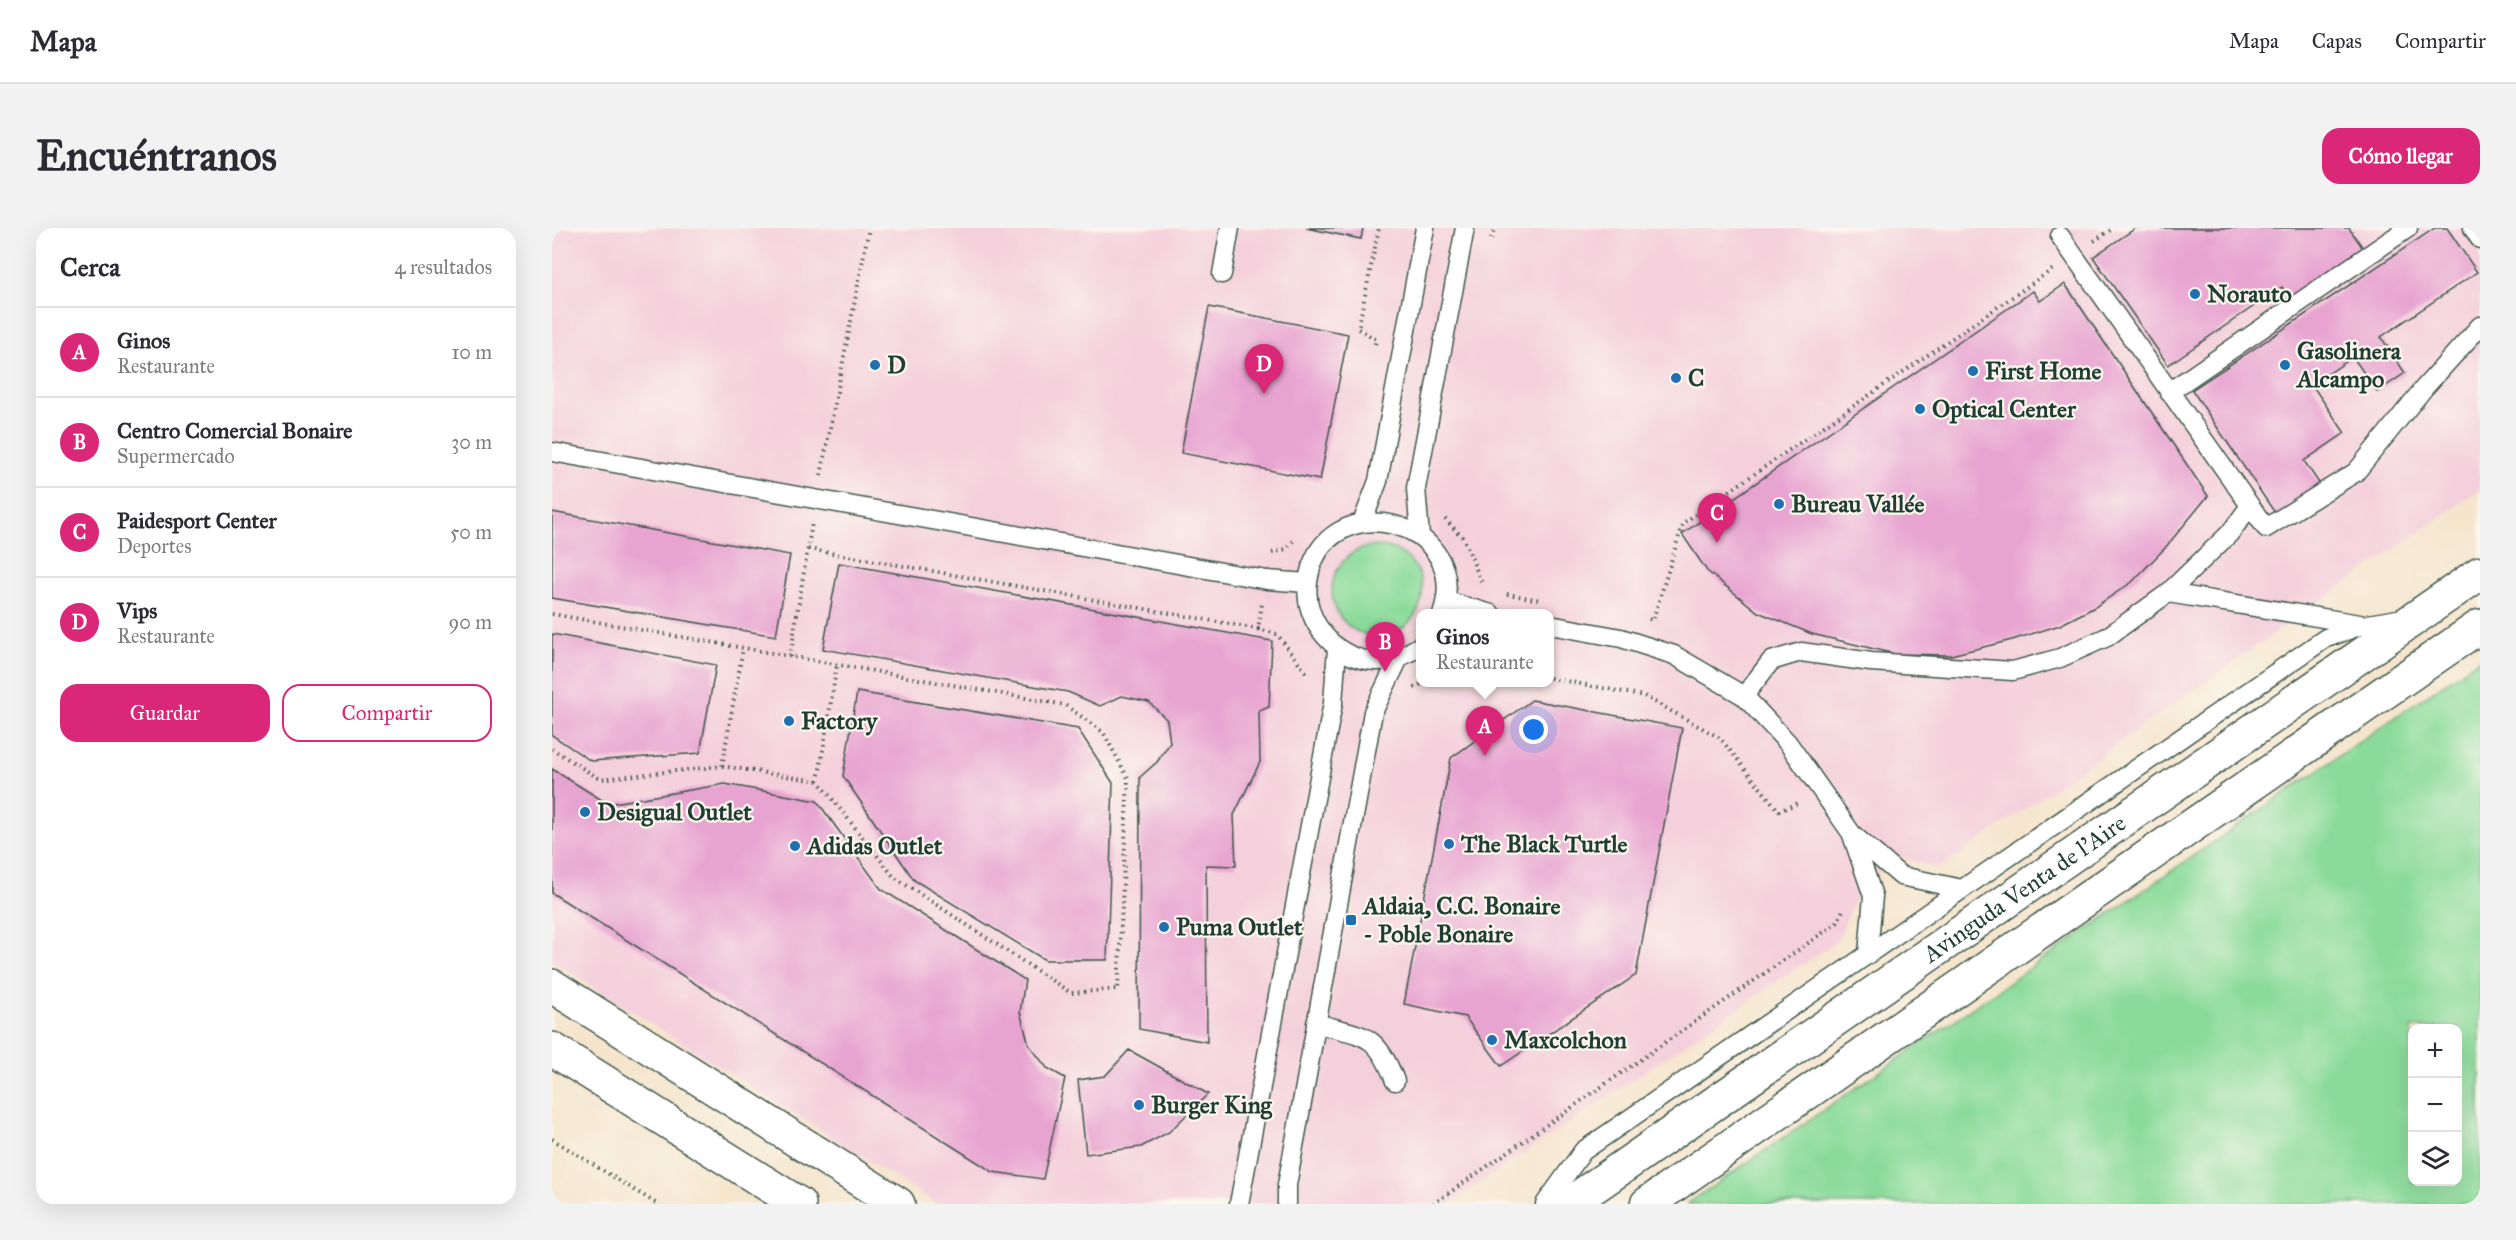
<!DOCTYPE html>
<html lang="es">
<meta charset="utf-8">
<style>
:root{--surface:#fff;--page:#f2f2f3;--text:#2b2b33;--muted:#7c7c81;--line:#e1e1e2;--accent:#db2777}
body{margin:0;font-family:"IM FELL Great Primer",serif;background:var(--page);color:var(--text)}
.controls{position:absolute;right:18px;bottom:18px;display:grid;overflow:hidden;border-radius:12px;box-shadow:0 6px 24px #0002}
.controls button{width:54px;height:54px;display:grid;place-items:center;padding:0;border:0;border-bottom:2px solid var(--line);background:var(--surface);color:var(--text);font:30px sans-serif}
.you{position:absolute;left:982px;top:502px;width:21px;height:21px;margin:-15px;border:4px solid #fff;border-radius:50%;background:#1a73e8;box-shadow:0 0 0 9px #1a73e833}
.badge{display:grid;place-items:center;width:39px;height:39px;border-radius:50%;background:var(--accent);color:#fff;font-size:20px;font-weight:700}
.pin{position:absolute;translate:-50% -50px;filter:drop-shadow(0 2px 3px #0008)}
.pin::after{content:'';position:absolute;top:32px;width:21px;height:18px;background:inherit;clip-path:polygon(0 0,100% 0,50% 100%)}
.popup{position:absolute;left:864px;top:381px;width:138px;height:78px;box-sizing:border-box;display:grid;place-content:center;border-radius:12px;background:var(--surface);filter:drop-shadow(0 2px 4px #0005);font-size:20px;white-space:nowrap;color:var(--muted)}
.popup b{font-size:22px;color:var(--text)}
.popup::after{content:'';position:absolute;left:50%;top:100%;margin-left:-12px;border:12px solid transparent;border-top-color:var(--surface)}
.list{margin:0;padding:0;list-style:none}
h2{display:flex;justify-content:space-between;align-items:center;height:78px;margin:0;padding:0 24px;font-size:26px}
h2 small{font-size:20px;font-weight:400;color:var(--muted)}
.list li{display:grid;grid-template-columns:39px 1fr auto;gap:18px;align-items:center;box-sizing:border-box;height:90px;padding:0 24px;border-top:2px solid var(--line)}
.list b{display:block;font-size:22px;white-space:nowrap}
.list p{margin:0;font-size:20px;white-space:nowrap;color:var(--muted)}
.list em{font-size:20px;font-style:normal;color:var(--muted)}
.actions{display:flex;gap:12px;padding:18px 24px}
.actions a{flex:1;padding:14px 0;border:2px solid var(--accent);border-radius:18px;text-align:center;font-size:21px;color:var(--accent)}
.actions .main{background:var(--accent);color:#fff}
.icon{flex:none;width:33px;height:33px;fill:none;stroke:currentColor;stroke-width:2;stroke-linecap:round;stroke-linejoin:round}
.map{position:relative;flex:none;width:1928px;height:976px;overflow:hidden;border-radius:18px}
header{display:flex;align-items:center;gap:36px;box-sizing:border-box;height:84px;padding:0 30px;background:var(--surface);border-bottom:2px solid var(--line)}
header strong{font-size:28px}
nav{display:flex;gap:33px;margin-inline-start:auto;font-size:21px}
.intro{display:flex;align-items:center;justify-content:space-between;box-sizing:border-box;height:144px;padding:0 36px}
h1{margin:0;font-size:42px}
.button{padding:15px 27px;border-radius:18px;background:var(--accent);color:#fff;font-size:21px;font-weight:700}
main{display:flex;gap:36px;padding:0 36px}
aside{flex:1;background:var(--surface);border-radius:18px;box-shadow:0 6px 24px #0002}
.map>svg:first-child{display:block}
</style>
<header>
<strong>Mapa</strong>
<nav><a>Mapa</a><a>Capas</a><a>Compartir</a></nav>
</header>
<div class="intro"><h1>Encuéntranos</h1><a class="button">Cómo llegar</a></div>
<main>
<aside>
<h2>Cerca<small>4 resultados</small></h2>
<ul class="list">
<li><span class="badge">A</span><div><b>Ginos</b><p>Restaurante</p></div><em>10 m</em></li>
<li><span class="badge">B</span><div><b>Centro Comercial Bonaire</b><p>Supermercado</p></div><em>30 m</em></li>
<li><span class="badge">C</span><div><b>Paidesport Center</b><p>Deportes</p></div><em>50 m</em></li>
<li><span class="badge">D</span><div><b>Vips</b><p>Restaurante</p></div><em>90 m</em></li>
</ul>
<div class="actions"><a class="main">Guardar</a><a>Compartir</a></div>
</aside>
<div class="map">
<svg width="1928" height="976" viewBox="0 0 1928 976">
<rect width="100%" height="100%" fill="#fbf7ec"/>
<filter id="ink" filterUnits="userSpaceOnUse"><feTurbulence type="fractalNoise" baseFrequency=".0167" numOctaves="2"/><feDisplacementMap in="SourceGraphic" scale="12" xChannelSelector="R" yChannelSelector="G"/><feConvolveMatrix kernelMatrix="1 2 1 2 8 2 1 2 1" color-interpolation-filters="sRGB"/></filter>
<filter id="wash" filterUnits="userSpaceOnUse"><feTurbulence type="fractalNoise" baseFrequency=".008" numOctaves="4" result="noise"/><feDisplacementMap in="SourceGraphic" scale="24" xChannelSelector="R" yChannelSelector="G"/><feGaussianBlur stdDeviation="1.35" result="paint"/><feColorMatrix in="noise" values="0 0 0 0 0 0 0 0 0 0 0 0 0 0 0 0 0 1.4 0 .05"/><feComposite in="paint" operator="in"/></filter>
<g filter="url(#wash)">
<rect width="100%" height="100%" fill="#f5e5cd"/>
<path fill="#f4cfdc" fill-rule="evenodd" d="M0 0H1928V261L1387 641 1348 628 1307 661 1285 713 897 976H385L0 733ZM868 386H998V454H868Z"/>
<path fill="#8adb9a" stroke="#548c67" stroke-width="1.5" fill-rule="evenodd" d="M780 363a45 45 0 1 1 90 0a45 45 0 1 1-90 0Z
M1928 431V976H1135ZM1860 800H1906V954H1860Z"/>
<g id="blocks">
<path fill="#e8a4d1" d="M754 0H811L809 11Z
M1584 0H1797L1813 23 1740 73 1730 59 1616 137 1541 29Z
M1883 0H1895L1925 44 1829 109 1853 145 1825 164 1801 129 1760 157 1793 205 1752 233 1769 258 1725 288 1640 162Z
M1513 56 1656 268 1613 320 1580 354 1543 379 1508 397 1460 412 1399 427 1343 426 1260 406 1206 384 1155 343 1130 306 1481 63 1488 73Z
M657 79 796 106 768 252 629 225Z
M0 284 238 327 224 408 0 370Z
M287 335 720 413 717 479 707 483 708 534 682 587 684 638 654 637 655 814 587 801 588 549 605 534 618 515 615 492 597 474 570 468 548 478 516 464 271 421Z
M0 406 164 437 148 525 39 533 0 507Z
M305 464 526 501 561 555 555 732H493L362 652 291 548Z
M980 472 1130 500 1084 747 949 838 913 789 852 776 899 530Z
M0 541 56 576 173 556 265 573 329 661 473 752 468 784 477 817 495 840 513 850 491 951 441 944 0 665Z
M577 822 656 866 617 904 589 919 534 926 526 852 553 848Z"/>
</g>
</g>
<g filter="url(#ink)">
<use href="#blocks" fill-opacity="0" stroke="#3f564b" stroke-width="1.5"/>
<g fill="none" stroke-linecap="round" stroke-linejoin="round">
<g stroke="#3f564b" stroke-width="21">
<path id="lane" d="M1921 0 1928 11
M1508 8 1704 286
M670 46 678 0
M1617 164 1856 0
M0 224 715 352 755 355
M810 295 826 253 873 0
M1714 300 1804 244 1872 160 1928 98
M868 308 864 260 913 0
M1616 365 1808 396
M895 373 939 386
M998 397 1069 410 1122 427 1192 468 1236 515 1300 606 1349 648 1410 661
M868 418C855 426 842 433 826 433 786 434 750 394 756 354 769 255 923 289 890 386
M1192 468 1219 433 1249 424 1319 434 1461 443 1508 430 1555 409 1616 365 1678 305 1698 278 1714 300
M1300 607 1321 668 1316 726
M764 795C812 809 824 803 843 853
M687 976 781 475 785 420
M735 976V957L821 484 847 430
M993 976 1031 923 1774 410 1810 397 1852 390"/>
</g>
<g stroke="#3f564b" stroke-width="36">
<g id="street">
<path d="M0 758 346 976"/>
<path d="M0 821 247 976"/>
<path id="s1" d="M1017 976 1928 345"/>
<path d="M1095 976 1928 398"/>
</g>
</g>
<path stroke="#3f564b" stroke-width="4" stroke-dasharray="1.5 4.5" stroke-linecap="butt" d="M939 11 944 0
M1542 13 1562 0
M823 116 824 111 806 101 827 0
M269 247 317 0
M893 291 912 311 930 356
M256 321 706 401 710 376
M720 325 734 321 741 313
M955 366 989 372
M0 386 513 477 551 504 576 550 566 761 519 765 342 649 266 553 170 538 48 551 0 521
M1097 391 1101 392 1131 295 1501 41
M706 401 725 406 756 447
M238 429 260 295
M998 450 1092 468 1168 510 1227 583 1248 574
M862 460 873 454
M170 538 191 420
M266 553 285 437
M0 911 105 976
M881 976 1285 695 1292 680"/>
<use href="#lane" stroke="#fff" stroke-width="18"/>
<use href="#street" stroke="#fff" stroke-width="33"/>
</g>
</g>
<g fill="#1f6fb2" stroke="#fbf7ec" stroke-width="2">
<circle cx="1643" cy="66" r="6"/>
<circle cx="323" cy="137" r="6"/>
<circle cx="1733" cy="137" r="6"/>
<circle cx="1421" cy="143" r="6"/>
<circle cx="1124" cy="150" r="6"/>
<circle cx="1368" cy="181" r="6"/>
<circle cx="1227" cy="276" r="6"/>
<circle cx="237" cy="493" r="6"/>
<circle cx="33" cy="584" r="6"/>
<circle cx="897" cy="616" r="6"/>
<circle cx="243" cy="618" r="6"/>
<rect x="793" y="686" width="12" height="12" rx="3"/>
<circle cx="612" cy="699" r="6"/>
<circle cx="940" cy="812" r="6"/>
<circle cx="587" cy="877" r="6"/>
</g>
<g text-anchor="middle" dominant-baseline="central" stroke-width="4.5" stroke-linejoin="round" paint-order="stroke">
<g font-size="24" font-weight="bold" fill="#1f3d34" stroke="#fbf7ec" text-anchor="start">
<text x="1655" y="66">Norauto</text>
<text x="1745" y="123">Gasolinera<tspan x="1745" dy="28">Alcampo</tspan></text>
<text x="335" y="137">D</text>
<text x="1433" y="143">First Home</text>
<text x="1136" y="150">C</text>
<text x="1380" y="181">Optical Center</text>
<text x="1239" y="276">Bureau Vallée</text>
<text x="249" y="493">Factory</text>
<text x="45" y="584">Desigual Outlet</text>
<text x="909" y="616">The Black Turtle</text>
<text x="255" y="618">Adidas Outlet</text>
<text x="811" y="678">Aldaia, C.C. Bonaire<tspan x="811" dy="28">- Poble Bonaire</tspan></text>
<text x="624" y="699">Puma Outlet</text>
<text x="952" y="812">Maxcolchon</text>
<text x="599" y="877">Burger King</text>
</g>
<g font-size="24" fill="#1f3d34" stroke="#fbf7ec">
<text stroke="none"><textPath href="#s1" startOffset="554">Avinguda Venta de l'Aire</textPath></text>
</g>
</g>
</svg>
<div class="controls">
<button>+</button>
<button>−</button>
<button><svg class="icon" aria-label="layers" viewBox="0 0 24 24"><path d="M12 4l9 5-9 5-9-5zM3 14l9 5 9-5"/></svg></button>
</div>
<div class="you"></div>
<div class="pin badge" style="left:933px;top:528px">A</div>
<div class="popup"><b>Ginos</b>Restaurante</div>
<div class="pin badge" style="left:833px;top:444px">B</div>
<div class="pin badge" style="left:1165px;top:315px">C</div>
<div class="pin badge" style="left:712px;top:166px">D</div>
</div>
</main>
